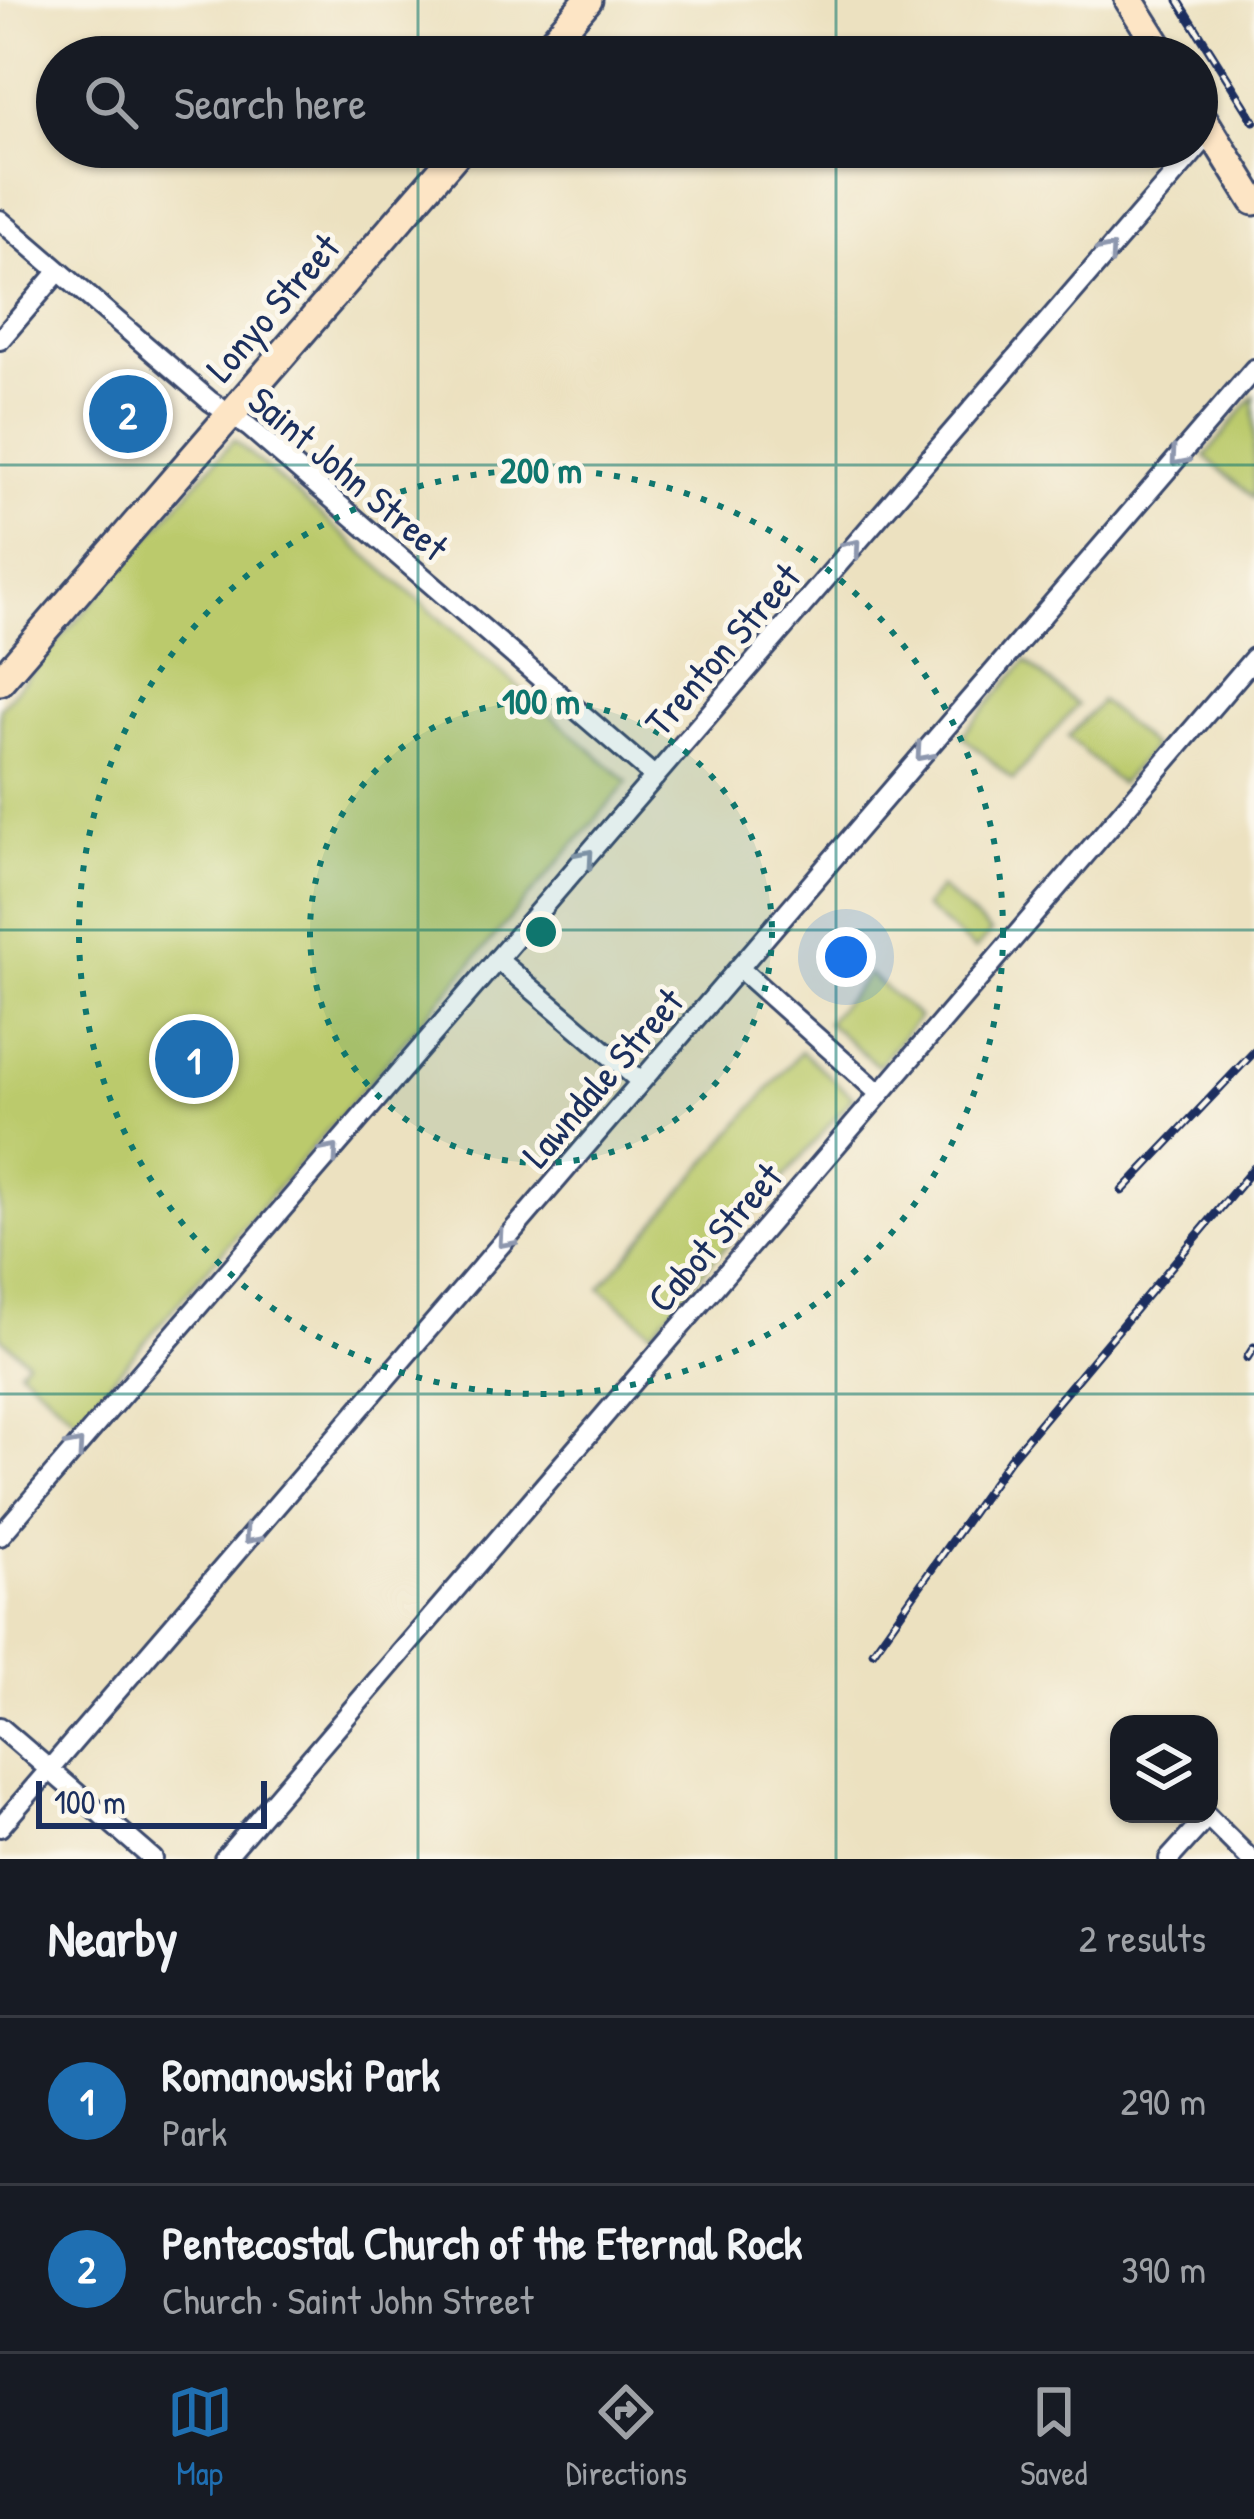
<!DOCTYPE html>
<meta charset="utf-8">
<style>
:root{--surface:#171b24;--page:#20242c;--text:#f1f3f6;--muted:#9ea1a6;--line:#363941;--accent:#1f6fb2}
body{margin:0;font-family:"Patrick Hand",sans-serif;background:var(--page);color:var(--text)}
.controls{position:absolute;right:36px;bottom:36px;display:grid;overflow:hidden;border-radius:24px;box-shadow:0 3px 9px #0004}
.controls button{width:108px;height:108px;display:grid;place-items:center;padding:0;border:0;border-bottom:3px solid var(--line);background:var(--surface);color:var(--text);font:60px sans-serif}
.scale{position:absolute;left:36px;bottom:30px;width:231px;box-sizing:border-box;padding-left:12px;border:6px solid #1b2f5e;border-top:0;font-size:33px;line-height:42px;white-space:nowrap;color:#1b2f5e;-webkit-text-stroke:9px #fbf7ec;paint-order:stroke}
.you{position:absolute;left:846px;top:957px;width:42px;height:42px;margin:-30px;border:9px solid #fff;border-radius:50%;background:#1a73e8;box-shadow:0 0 0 18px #1a73e833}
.badge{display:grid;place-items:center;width:78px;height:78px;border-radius:50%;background:var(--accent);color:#fff;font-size:39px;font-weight:700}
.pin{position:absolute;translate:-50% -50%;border:6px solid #fff;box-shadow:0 3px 12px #0006}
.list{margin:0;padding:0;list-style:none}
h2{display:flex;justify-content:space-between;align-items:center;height:156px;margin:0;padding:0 48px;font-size:51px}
h2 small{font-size:39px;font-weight:400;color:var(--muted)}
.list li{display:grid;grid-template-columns:78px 1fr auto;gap:36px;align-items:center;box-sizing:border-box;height:168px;padding:0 48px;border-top:3px solid var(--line)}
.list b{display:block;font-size:45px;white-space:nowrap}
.list p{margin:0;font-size:39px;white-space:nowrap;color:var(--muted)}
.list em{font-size:39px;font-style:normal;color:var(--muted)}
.icon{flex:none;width:66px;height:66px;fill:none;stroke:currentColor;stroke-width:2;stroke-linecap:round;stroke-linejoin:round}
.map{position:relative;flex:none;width:1254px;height:1859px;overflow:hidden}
.search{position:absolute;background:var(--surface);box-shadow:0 3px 9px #0004;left:36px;right:36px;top:36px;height:132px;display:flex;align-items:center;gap:30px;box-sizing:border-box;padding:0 42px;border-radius:66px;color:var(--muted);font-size:45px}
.sheet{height:492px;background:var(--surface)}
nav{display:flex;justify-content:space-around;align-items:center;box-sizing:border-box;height:168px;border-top:3px solid var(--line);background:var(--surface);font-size:33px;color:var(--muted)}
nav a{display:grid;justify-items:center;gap:6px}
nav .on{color:var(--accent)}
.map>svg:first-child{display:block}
</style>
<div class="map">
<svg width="1254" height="1859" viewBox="0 0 1254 1859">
<rect width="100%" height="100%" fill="#fbf7ec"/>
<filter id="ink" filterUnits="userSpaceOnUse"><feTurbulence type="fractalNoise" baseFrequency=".00833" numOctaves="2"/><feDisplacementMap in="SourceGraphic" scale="24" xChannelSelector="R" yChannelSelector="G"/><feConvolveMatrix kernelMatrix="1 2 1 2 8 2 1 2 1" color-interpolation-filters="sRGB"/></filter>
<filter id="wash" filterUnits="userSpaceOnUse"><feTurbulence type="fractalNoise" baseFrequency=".004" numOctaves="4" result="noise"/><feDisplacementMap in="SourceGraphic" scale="48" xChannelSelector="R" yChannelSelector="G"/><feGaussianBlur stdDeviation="2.7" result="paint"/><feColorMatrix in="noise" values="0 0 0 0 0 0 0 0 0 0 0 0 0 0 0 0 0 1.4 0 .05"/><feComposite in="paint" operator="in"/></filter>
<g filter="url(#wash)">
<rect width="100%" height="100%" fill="#ece1c0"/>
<path fill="#bbca6c" stroke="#6b7c65" stroke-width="3" d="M1254 396V498L1205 457Z
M234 440 628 782 77 1420 19 1369 27 1360 0 1337V708Z
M1026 661 1077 705 1013 780 962 735Z
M1101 701 1153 747 1120 784 1068 737Z
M940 888 991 932 975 950 924 907Z
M869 974 919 1017 878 1066 827 1022Z
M801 1051 853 1097 652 1332 600 1288Z"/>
</g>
<g filter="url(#ink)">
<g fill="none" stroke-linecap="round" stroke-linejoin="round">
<g stroke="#3a4a6d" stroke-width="24">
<path id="street" d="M0 220 210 401 249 427 655 777
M0 340 59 271
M497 959 641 1082
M739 968 880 1094
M0 1536 1211 132
M0 1727 153 1859
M1205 1814 1250 1859
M0 1827 1254 369
M224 1859 1254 658
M1169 1859 1207 1817"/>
</g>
<g stroke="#3a4a6d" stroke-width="33">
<path id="secondary" d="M1129 0 1165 57
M539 57 588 0
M1197 109 1254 201
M0 681 462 147"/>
</g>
<use href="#street" stroke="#fff" stroke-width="18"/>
<use href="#secondary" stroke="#fde5c5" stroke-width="27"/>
<g stroke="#1b2f5e" stroke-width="9">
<path id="rail" d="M1178 0 1254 121
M1122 1191 1254 1052
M1247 1358 1254 1347
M873 1652 1009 1460 1254 1168"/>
</g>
<use href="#rail" stroke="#fbf7ec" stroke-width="4.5" stroke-dasharray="14" stroke-linecap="butt"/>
</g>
<defs><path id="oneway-chevron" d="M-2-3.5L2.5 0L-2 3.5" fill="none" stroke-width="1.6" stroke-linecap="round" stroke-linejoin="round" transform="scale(3)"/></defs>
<g stroke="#8d97ae">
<use href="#oneway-chevron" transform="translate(1108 252) rotate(-49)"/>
<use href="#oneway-chevron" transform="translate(1178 458) rotate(131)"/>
<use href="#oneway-chevron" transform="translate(853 547) rotate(-49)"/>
<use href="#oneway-chevron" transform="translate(923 753) rotate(131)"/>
<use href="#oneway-chevron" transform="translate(586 857) rotate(-49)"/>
<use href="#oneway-chevron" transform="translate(331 1152) rotate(-49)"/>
<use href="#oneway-chevron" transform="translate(505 1240) rotate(131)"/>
<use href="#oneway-chevron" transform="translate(76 1447) rotate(-49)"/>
<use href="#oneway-chevron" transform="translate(251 1536) rotate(131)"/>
</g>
</g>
<path fill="none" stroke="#0f766e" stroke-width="3" stroke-opacity="0.55" d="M418 0V57M836 0V57M418 147V1859M836 147V1859M0 465H1254M0 930H1254M0 1394H1254"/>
<circle cx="541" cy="932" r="231" fill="#0f766e" fill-opacity=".12"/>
<g fill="none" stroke="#0f766e" stroke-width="6" stroke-dasharray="6 12">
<circle cx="541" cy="932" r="231"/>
<circle cx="541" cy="932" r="462"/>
</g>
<g text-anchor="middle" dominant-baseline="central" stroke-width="10" stroke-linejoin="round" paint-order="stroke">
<g font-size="39" fill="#1b2f5e" stroke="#fbf7ec">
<text transform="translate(272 307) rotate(-49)">Lonyo Street</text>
<text transform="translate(349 473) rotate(40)">Saint John Street</text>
<text transform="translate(722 649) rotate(-49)">Trenton Street</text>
<text transform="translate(602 1077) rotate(-49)">Lawndale Street</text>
<text transform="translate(714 1237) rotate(-49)">Cabot Street</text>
</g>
</g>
<circle cx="541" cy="932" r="18" fill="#0f766e" stroke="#fbf7ec" stroke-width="6"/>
<g font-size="36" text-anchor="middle" font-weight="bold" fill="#0f766e" stroke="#fbf7ec" stroke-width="10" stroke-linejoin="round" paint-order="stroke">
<text x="541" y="483">200 m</text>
<text x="541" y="714">100 m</text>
</g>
</svg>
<div class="controls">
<button><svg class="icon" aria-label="layers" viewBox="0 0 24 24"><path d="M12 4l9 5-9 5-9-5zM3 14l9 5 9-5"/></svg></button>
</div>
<div class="scale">100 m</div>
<div class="you"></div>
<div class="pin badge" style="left:194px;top:1059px">1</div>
<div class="pin badge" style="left:128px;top:414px">2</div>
<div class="search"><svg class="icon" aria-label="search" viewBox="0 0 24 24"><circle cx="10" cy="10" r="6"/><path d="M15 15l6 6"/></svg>Search here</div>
</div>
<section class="sheet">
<h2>Nearby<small>2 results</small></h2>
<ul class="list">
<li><span class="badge">1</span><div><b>Romanowski Park</b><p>Park</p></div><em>290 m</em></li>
<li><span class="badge">2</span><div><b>Pentecostal Church of the Eternal Rock</b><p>Church · Saint John Street</p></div><em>390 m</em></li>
</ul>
</section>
<nav>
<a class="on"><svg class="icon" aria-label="map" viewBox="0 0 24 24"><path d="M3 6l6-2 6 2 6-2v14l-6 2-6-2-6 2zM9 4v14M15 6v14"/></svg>Map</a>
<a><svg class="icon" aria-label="directions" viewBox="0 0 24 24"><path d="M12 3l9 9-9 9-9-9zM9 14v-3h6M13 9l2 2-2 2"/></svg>Directions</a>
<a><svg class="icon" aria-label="saved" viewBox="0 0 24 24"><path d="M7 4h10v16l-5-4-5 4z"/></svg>Saved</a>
</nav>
